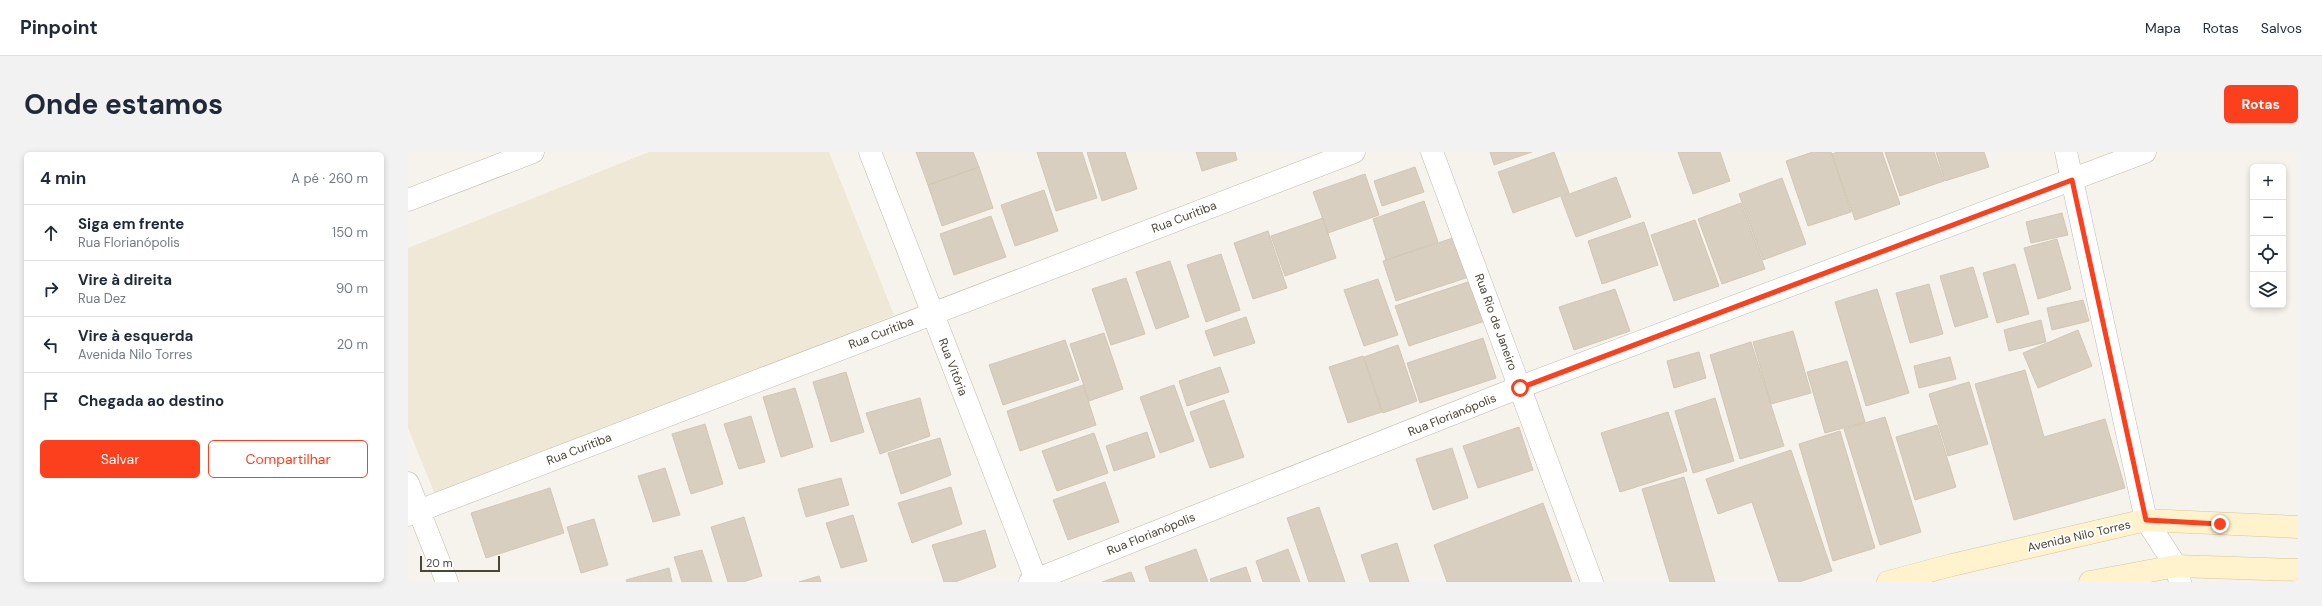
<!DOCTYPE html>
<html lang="pt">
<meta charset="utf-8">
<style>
:root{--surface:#fff;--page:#f2f2f3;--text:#1f2937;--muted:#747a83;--line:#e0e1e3;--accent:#fc3f1d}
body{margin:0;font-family:"DM Sans",sans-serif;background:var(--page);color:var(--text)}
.controls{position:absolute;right:12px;top:12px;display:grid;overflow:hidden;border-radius:6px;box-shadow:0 2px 6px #0003}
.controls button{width:36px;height:36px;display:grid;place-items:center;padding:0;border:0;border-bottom:1px solid var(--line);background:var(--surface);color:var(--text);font:20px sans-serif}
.scale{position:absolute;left:12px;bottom:10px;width:80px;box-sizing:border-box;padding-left:4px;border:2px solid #4b4439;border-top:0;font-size:11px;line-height:14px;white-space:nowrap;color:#4b4439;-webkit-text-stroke:3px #fff;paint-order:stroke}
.stop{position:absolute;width:12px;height:12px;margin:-9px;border:3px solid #fc3f1d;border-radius:50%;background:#fff}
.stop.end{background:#fc3f1d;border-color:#fff;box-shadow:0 1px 4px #0008}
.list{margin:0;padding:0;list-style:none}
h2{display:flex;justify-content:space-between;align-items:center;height:52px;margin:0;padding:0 16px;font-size:17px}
h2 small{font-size:13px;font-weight:400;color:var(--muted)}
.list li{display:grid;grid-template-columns:26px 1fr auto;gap:12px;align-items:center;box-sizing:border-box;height:56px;padding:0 16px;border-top:1px solid var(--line)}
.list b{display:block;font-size:15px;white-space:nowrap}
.list p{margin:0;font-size:13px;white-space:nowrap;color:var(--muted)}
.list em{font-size:13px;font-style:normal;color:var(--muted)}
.actions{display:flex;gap:8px;padding:12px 16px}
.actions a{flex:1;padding:9px 0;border:1px solid var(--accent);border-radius:6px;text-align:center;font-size:14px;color:var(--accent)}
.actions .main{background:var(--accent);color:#fff}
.icon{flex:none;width:22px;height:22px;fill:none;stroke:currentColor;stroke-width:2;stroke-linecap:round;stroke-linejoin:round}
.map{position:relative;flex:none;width:1890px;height:430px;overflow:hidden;border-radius:6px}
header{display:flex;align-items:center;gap:24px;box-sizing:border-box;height:56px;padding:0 20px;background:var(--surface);border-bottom:1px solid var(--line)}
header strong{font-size:19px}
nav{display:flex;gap:22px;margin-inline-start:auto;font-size:14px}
.intro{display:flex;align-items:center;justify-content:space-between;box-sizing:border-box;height:96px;padding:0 24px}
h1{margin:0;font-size:28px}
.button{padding:10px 18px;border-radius:6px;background:var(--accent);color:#fff;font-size:14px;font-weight:700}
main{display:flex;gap:24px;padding:0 24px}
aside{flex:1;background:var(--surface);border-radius:6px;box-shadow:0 2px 6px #0003}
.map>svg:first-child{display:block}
</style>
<header>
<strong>Pinpoint</strong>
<nav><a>Mapa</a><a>Rotas</a><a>Salvos</a></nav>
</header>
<div class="intro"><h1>Onde estamos</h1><a class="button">Rotas</a></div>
<main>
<aside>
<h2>4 min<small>A pé · 260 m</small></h2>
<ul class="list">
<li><svg class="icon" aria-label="ahead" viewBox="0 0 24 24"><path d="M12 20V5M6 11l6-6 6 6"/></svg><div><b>Siga em frente</b><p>Rua Florianópolis</p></div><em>150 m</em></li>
<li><svg class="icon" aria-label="right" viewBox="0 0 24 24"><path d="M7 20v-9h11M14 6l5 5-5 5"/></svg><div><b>Vire à direita</b><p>Rua Dez</p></div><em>90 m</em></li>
<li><svg class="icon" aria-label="left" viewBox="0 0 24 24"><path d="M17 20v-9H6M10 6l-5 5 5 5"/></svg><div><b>Vire à esquerda</b><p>Avenida Nilo Torres</p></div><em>20 m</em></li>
<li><svg class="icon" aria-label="arrive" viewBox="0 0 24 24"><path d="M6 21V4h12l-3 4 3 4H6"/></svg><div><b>Chegada ao destino</b></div></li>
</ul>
<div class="actions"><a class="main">Salvar</a><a>Compartilhar</a></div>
</aside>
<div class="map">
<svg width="1890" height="430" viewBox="0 0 1890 430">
<rect width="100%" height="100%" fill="#f6f3ec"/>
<path fill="#efe8d6" d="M241 0H421L486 163 28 345 0 276V96Z"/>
<path fill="#d8cfc1" stroke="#d3c7b4" d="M508 0H565L571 15 520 33Z
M629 0H674L689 46 648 59Z
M679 0H717L729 37 694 49Z
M788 0H827L829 8 794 19Z
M1082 0H1124L1086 13Z
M1146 0 1161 41 1105 61 1090 20Z
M1270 0H1312L1322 29 1285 42Z
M1405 0H1423L1443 60 1400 74 1378 9Z
M1430 0H1474L1492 52 1447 68 1424 2Z
M1477 0H1526L1536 29 1492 44Z
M1528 0H1576L1581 15 1537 29Z
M571 15 585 56 534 74 520 33Z
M1007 15 1016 40 974 54 966 29Z
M957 22 971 63 920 81 905 40Z
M1208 25 1223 65 1168 85 1153 45Z
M1374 26 1398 92 1355 108 1331 42Z
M636 38 650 79 607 94 593 53Z
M1016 49 1030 90 978 108 965 67Z
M1333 51 1357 117 1314 132 1290 67Z
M1654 61 1660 83 1623 91 1618 70Z
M583 64 598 105 546 123 532 82Z
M915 66 928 106 877 124 863 84Z
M1287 68 1311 134 1266 149 1243 83Z
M1236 70 1250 113 1194 132 1180 89Z
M860 79 879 136 845 147 826 91Z
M1051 84 1064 124 988 149 975 109Z
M1649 87 1663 137 1630 147 1616 96Z
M813 102 832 158 798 170 779 113Z
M762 109 781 165 748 177 728 120Z
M1607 112 1621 162 1589 171 1575 121Z
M1565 115 1580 165 1547 175 1532 124Z
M718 126 737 182 703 193 684 137Z
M970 127 990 183 956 194 936 138Z
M1063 129 1077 169 1001 194 987 154Z
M1521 132 1535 182 1502 191 1488 141Z
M1207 137 1222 179 1166 198 1151 155Z
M1469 137 1501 241 1458 254 1427 150Z
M1675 148 1681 169 1644 178 1639 156Z
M838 165 847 191 806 204 797 179Z
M1633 168 1638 190 1601 199 1596 178Z
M1670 178 1684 214 1630 236 1615 201Z
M1385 179 1403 241 1363 252 1345 190Z
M696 181 715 237 681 249 662 192Z
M1075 186 1088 226 1012 251 999 211Z
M657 188 671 228 595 253 581 213Z
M1343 190 1376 294 1332 307 1302 203Z
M990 193 1009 249 975 261 956 205Z
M1291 200 1298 226 1266 236 1259 209Z
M955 204 974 260 940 271 921 215Z
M1542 205 1548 227 1511 236 1506 214Z
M1439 209 1457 270 1417 281 1399 220Z
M812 215 821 240 779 254 771 229Z
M1617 218 1636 285 1697 267 1717 336 1606 368 1567 232Z
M438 220 456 280 423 290 405 230Z
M1561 230 1580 292 1540 304 1521 242Z
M675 233 688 273 612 299 599 259Z
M766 233 786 289 752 301 732 245Z
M387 236 405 295 373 305 355 245Z
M512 246 522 284 472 302 458 261Z
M1307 246 1326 309 1285 321 1267 259Z
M816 248 836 305 802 316 782 260Z
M1260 260 1279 319 1212 340 1193 281Z
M343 264 357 310 331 317 316 272Z
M1477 265 1513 380 1472 393 1436 277Z
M297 272 315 332 283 342 264 282Z
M1529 273 1548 335 1507 348 1488 285Z
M1111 275 1125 318 1070 336 1055 294Z
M1432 279 1467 396 1425 409 1391 292Z
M739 280 747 305 706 319 698 294Z
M686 281 700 321 649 339 634 299Z
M532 286 543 323 493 342 480 301Z
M1044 296 1060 346 1025 358 1008 307Z
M1383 298 1424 419 1391 430H1371L1344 350 1310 362 1298 327Z
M257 316 272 363 245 370 230 324Z
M1276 325 1307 430H1262L1234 337Z
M433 326 441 353 398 365 390 337Z
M697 330 711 370 660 388 645 348Z
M543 335 554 372 504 391 490 351Z
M142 336 156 381 78 406 63 361Z
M1135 351 1164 430H1039L1026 393Z
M911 355 937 430H901L879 366Z
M445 363 459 409 433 416 418 371Z
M336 365 354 424 335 430H320L303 375Z
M186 367 200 413 173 421 159 375Z
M577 378 588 415 547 430H536L524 393Z
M989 391 1001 430H962L953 403Z
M788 397 800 430H742L737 415Z
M880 397 892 430H855L848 409Z
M294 398 304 430H274L266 405Z
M838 415 843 430H803L802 427Z
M261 416 264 430H219L218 428Z
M723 420 727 430H694Z
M411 424 413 430H391Z"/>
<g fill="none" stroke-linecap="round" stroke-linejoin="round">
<g stroke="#c2bbae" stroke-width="23">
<path id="minor" d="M462 0 629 430
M1024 0 1184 430
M1658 0 1738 368 1768 414 1772 430
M0 48 125 0
M0 331 39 430
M0 363 946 0
M622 430 1112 235 1737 0"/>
</g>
<g stroke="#d6c79b" stroke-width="23">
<path id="secondary" d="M1480 430 1544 413 1738 368 1890 375
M1682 430 1768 414 1890 418"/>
</g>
<use href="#minor" stroke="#fff" stroke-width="22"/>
<use href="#secondary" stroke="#fff3cd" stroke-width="22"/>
</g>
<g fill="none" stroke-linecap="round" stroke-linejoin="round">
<path stroke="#fc3f1d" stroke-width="5" d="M1112 236 1664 28 1738 368 1812 372"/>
</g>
<g text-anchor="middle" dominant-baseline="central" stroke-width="3.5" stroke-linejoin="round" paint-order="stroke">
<g font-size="12" fill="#4b4439" stroke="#fff">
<text transform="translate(776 65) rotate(-21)">Rua Curitiba</text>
<text transform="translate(1088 170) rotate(70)">Rua Rio de Janeiro</text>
<text transform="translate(473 181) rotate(-21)">Rua Curitiba</text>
<text transform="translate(545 215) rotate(69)">Rua Vitória</text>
<text transform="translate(1044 263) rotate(-22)">Rua Florianópolis</text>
<text transform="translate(171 297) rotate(-21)">Rua Curitiba</text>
<text transform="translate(743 382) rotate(-22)">Rua Florianópolis</text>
<text transform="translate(1671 384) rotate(-13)">Avenida Nilo Torres</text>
</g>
</g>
</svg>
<div class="controls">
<button>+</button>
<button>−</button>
<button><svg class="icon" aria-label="locate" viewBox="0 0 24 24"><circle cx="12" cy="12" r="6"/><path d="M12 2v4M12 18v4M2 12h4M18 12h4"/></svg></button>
<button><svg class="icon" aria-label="layers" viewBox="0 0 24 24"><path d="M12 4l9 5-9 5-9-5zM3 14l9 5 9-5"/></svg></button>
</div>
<div class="scale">20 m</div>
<div class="stop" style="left:1112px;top:236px"></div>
<div class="stop end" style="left:1812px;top:372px"></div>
</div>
</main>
